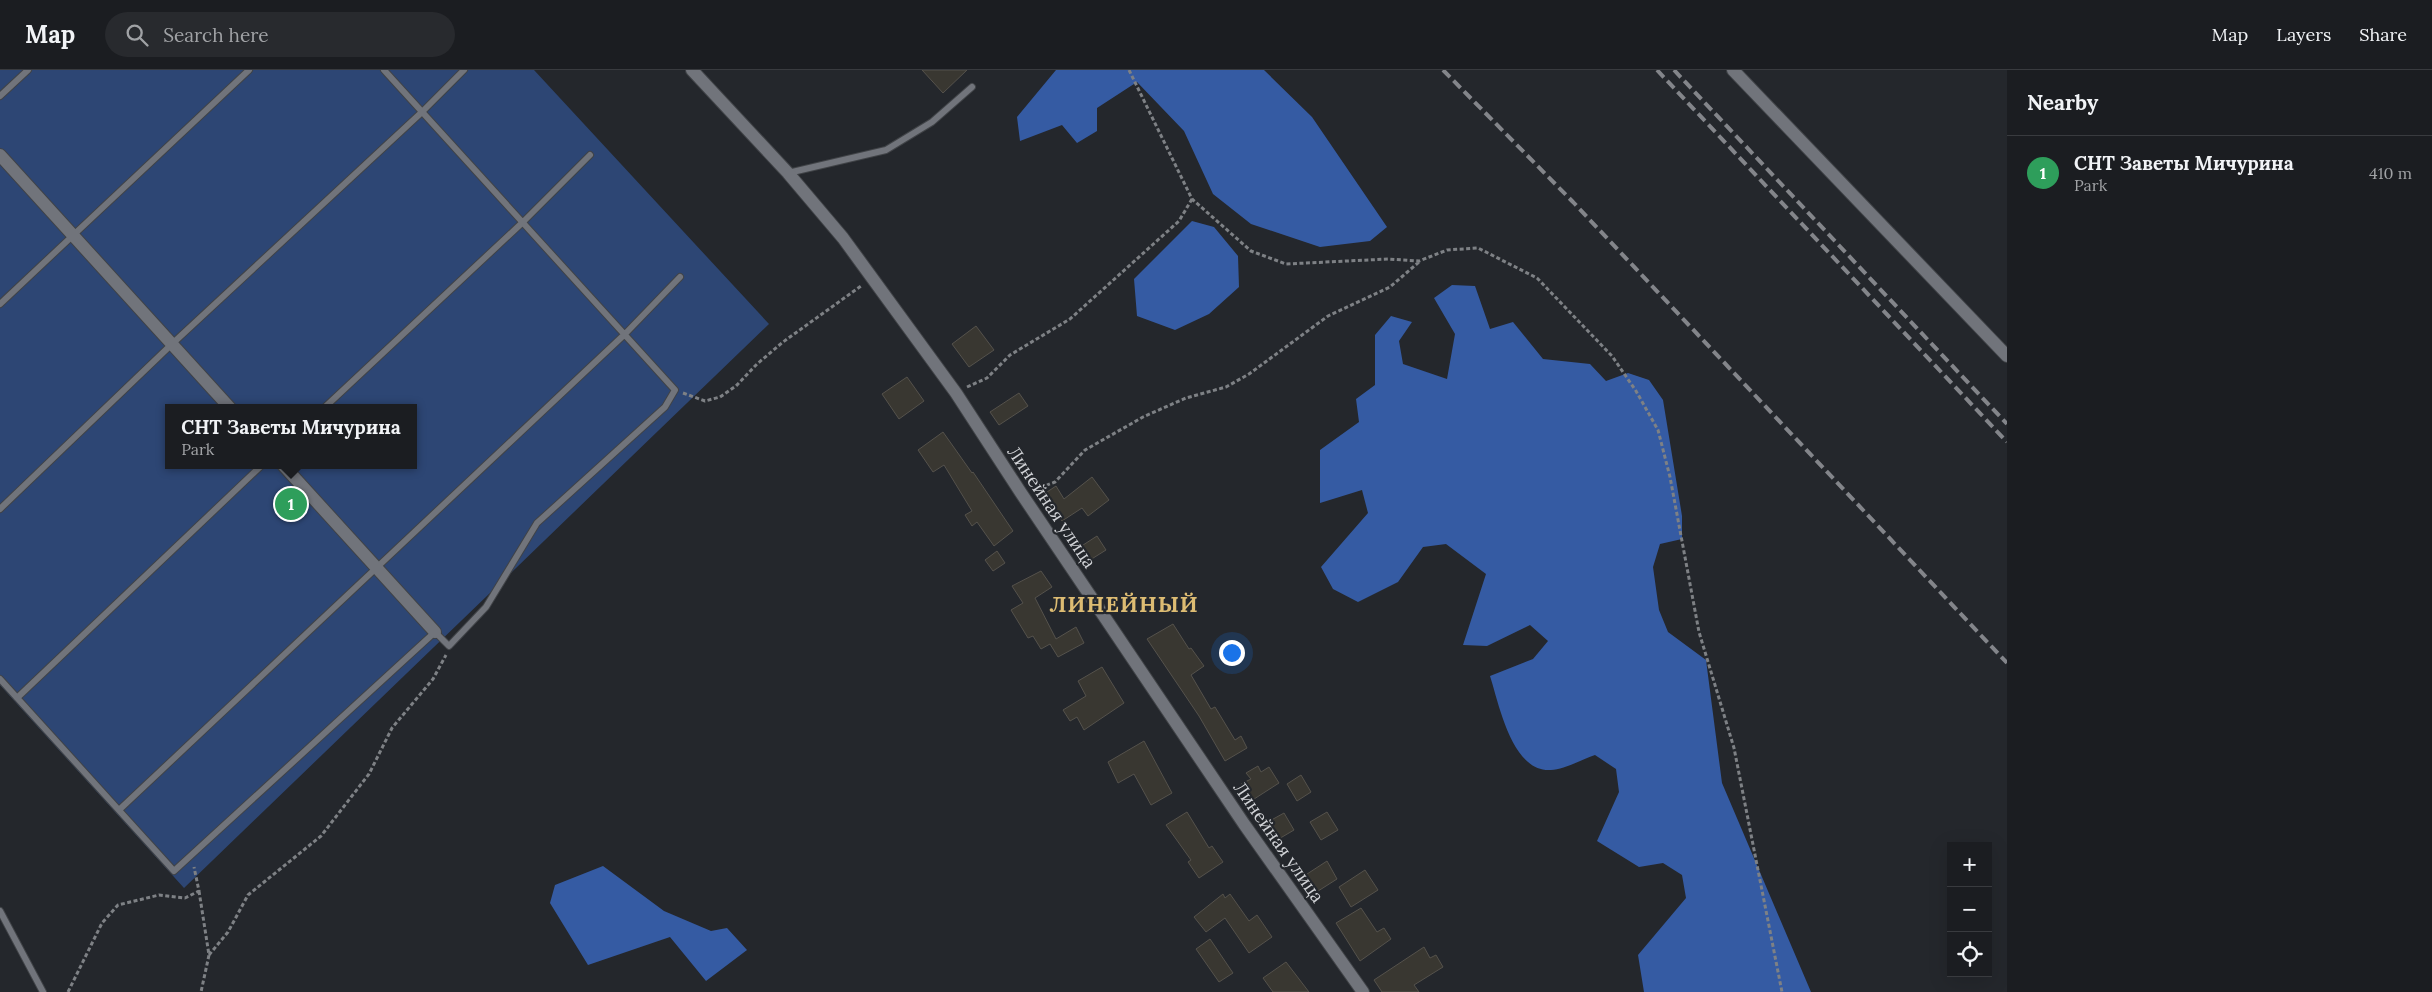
<!DOCTYPE html>
<meta charset="utf-8">
<style>
:root{--surface:#1b1d21;--page:#282a2e;--text:#f1f3f6;--muted:#a0a2a5;--line:#393b3f;--accent:#1a73e8}
body{margin:0;font-family:Lora,serif;background:var(--page);color:var(--text)}
.controls{position:absolute;right:15px;bottom:15px;display:grid;overflow:hidden;border-radius:0px;box-shadow:0 5px 20px #0002}
.controls button{width:45px;height:45px;display:grid;place-items:center;padding:0;border:0;border-bottom:1px solid var(--line);background:var(--surface);color:var(--text);font:25px sans-serif}
.you{position:absolute;left:1231px;top:582px;width:18px;height:18px;margin:-12px;border:4px solid #fff;border-radius:50%;background:#1a73e8;box-shadow:0 0 0 8px #1a73e833}
.badge{display:grid;place-items:center;width:32px;height:32px;border-radius:50%;background:var(--accent);color:#fff;font-size:16px;font-weight:700}
.pin{position:absolute;translate:-50% -50%;border:2px solid #fff;box-shadow:0 1px 5px #0006}
.popup{position:absolute;left:165px;top:334px;width:252px;height:65px;box-sizing:border-box;display:grid;place-content:center;border-radius:0px;background:var(--surface);filter:drop-shadow(0 1px 4px #0005);font-size:16px;white-space:nowrap;color:var(--muted)}
.popup b{font-size:19px;color:var(--text)}
.popup::after{content:'';position:absolute;left:50%;top:100%;margin-left:-10px;border:10px solid transparent;border-top-color:var(--surface)}
.list{margin:0;padding:0;list-style:none}
h2{display:flex;justify-content:space-between;align-items:center;height:65px;margin:0;padding:0 20px;font-size:21px}
h2 small{font-size:16px;font-weight:400;color:var(--muted)}
.list li{display:grid;grid-template-columns:32px 1fr auto;gap:15px;align-items:center;box-sizing:border-box;height:75px;padding:0 20px;border-top:1px solid var(--line)}
.list b{display:block;font-size:19px;white-space:nowrap}
.list p{margin:0;font-size:16px;white-space:nowrap;color:var(--muted)}
.list em{font-size:16px;font-style:normal;color:var(--muted)}
.icon{flex:none;width:28px;height:28px;fill:none;stroke:currentColor;stroke-width:2;stroke-linecap:round;stroke-linejoin:round}
.map{position:relative;flex:none;width:2007px;height:922px;overflow:hidden}
header{display:flex;align-items:center;gap:30px;box-sizing:border-box;height:70px;padding:0 25px;background:var(--surface);border-bottom:1px solid var(--line)}
header strong{font-size:24px}
nav{display:flex;gap:28px;margin-inline-start:auto;font-size:18px}
.search{width:350px;height:45px;background:var(--page);display:flex;align-items:center;gap:12px;box-sizing:border-box;padding:0 18px;border-radius:28px;color:var(--muted);font-size:19px}
main{display:flex}
aside{flex:1;background:var(--surface)}
.map>svg:first-child{display:block}
</style>
<header>
<strong>Map</strong>
<div class="search"><svg class="icon" aria-label="search" viewBox="0 0 24 24"><circle cx="10" cy="10" r="6"/><path d="M15 15l6 6"/></svg>Search here</div>
<nav><a>Map</a><a>Layers</a><a>Share</a></nav>
</header>
<main>
<div class="map">
<svg width="2007" height="922" viewBox="0 0 2007 922">
<rect width="100%" height="100%" fill="#24272c"/>
<path fill="#2d4674" fill-rule="evenodd" d="M0 0H534L769 254 184 818 0 615ZM168 338H414V395H168Z"/>
<path fill="#355ba3" d="M1056 0H1264L1312 47 1387 157 1370 171 1320 177 1251 154 1213 124 1184 61 1137 12 1097 38V61L1077 73 1062 55 1020 71 1017 47Z
M1192 151 1214 157 1238 186 1239 217 1209 244 1175 260 1137 246 1134 209Z
M1452 215 1475 216 1490 259 1513 252 1543 289 1590 294 1606 311 1628 303 1649 310 1663 330 1682 446V469L1660 474 1653 497 1659 540 1668 562 1706 590 1722 713 1811 922H1644L1638 885 1686 828 1682 805 1663 793 1639 797 1597 771 1619 722 1616 699 1595 685C1583 689 1563 700 1551 700 1512 703 1499 634 1490 606L1533 589 1548 571 1530 555 1487 576 1463 575 1486 504 1446 474 1423 477 1398 512 1358 532 1333 519 1321 497 1368 443 1362 420 1320 433V380L1359 352 1356 329 1375 315V265L1391 246 1412 252 1399 271 1403 294 1447 309 1455 264 1434 228Z
M603 796 664 841 711 861 727 858 747 880 706 911 670 867 588 895 550 833 555 815Z"/>
<path fill="#393731" stroke="#55524c" d="M922 0H967L943 23Z
M976 256 994 280 969 297 952 274Z
M907 307 924 331 899 349 882 324Z
M1019 323 1028 336 999 355 990 342Z
M943 362 972 403 973 402 1013 461 994 476 977 452 972 456 965 445 972 441 944 395 933 402 918 380Z
M1092 407 1109 430 1088 446 1082 438 1062 451 1044 424 1056 416 1064 429Z
M1097 466 1106 480 1090 490 1080 477Z
M997 481 1005 493 993 501 985 490Z
M1041 501 1052 517 1035 528 1056 569 1076 557 1084 573 1058 587 1050 574 1041 579 1033 566 1028 568 1011 540 1023 533 1012 516Z
M1173 554 1189 579 1191 578 1204 596 1191 605 1211 639 1215 637 1235 670 1241 666 1247 678 1225 691 1199 646 1147 569Z
M1102 597 1124 633 1084 660 1077 647 1070 651 1063 640 1086 626 1078 611Z
M1144 671 1172 723 1151 735 1134 704 1118 713 1108 692Z
M1258 696 1261 702 1269 697 1279 713 1251 731 1241 714 1251 709 1246 703Z
M1301 705 1311 722 1297 731 1287 714Z
M1187 742 1209 778 1212 776 1223 792 1199 808 1188 792 1191 790 1166 755Z
M1327 742 1338 760 1321 770 1310 752Z
M1284 743 1294 760 1277 770 1266 753Z
M1327 791 1337 809 1315 823 1304 806Z
M1365 800 1378 820 1351 837 1339 817Z
M1223 824 1225 828 1230 824 1249 851 1257 845 1272 867 1249 883 1225 848 1206 862 1194 847Z
M1361 838 1377 862 1384 858 1391 869 1360 891 1336 853Z
M1210 869 1233 903 1219 912 1196 879Z
M1424 877 1430 888 1436 885 1443 897 1414 915 1419 922H1382L1374 910Z
M1286 892 1309 922H1273L1263 908Z"/>
<g fill="none" stroke-linecap="round" stroke-linejoin="round">
<g stroke="#404347" stroke-width="8">
<path id="service" d="M0 26 28 0
M788 103 886 80 932 52 972 17
M0 234 249 0
M324 338 523 152 590 85
M0 439 172 274 422 42 464 0
M0 609 174 801 435 562 449 576 486 537 537 453 665 337 675 320 384 0
M17 628 262 395
M119 740 625 264 680 207
M0 841 43 922"/>
</g>
<g stroke="#404347" stroke-width="14">
<path id="minor" d="M692 0 788 103 843 168 956 323 1021 423 1244 754 1363 922
M1733 0 2007 286
M0 85 230 338
M283 395 435 562"/>
</g>
<path stroke="#7e8185" stroke-width="3" stroke-dasharray="4 2.5" stroke-linecap="butt" d="M1129 0 1192 129 1251 181 1286 194 1388 189 1419 191 1447 180 1478 178 1537 208 1612 286 1636 321 1658 360 1670 407 1699 562 1734 678 1782 922
M967 317 987 308 1010 285 1070 249 1179 151 1192 129
M683 323 705 331 720 327 736 316 757 294 783 272 861 216
M1034 420 1055 412 1085 380 1143 347 1186 328 1226 317 1249 304 1328 246 1390 217 1419 192
M199 821 209 885 201 922
M209 885 228 862 248 825 321 766 369 704 392 658 433 609 446 585
M68 922 102 853 118 835 159 825 185 828 199 821 194 797"/>
<use href="#service" stroke="#71747b" stroke-width="6"/>
<use href="#minor" stroke="#71747b" stroke-width="12"/>
<path stroke="#83858a" stroke-width="4" stroke-dasharray="10 5" stroke-linecap="butt" d="M1443 0 1573 132 2007 593
M1657 0 2007 372
M1674 0 2007 354"/>
</g>
<g text-anchor="middle" dominant-baseline="central" stroke-width="4.5" stroke-linejoin="round" paint-order="stroke">
<g font-size="18" fill="#d1d3d7" stroke="#24272c">
<text transform="translate(1052 437) rotate(56)">Линейная улица</text>
<text transform="translate(1279 772) rotate(55)">Линейная улица</text>
</g>
<g font-size="22" font-weight="bold" letter-spacing="1" fill="#ddbc73" stroke="#24272c">
<text x="1124" y="534">ЛИНЕЙНЫЙ</text>
</g>
</g>
</svg>
<div class="controls">
<button>+</button>
<button>−</button>
<button><svg class="icon" aria-label="locate" viewBox="0 0 24 24"><circle cx="12" cy="12" r="6"/><path d="M12 2v4M12 18v4M2 12h4M18 12h4"/></svg></button>
</div>
<div class="you"></div>
<div class="pin badge" style="left:291px;top:434px;background:#2e9e5b">1</div>
<div class="popup"><b>СНТ Заветы Мичурина</b>Park</div>
</div>
<aside>
<h2>Nearby<small></small></h2>
<ul class="list">
<li><span class="badge" style="background:#2e9e5b">1</span><div><b>СНТ Заветы Мичурина</b><p>Park</p></div><em>410 m</em></li>
</ul>
</aside>
</main>
